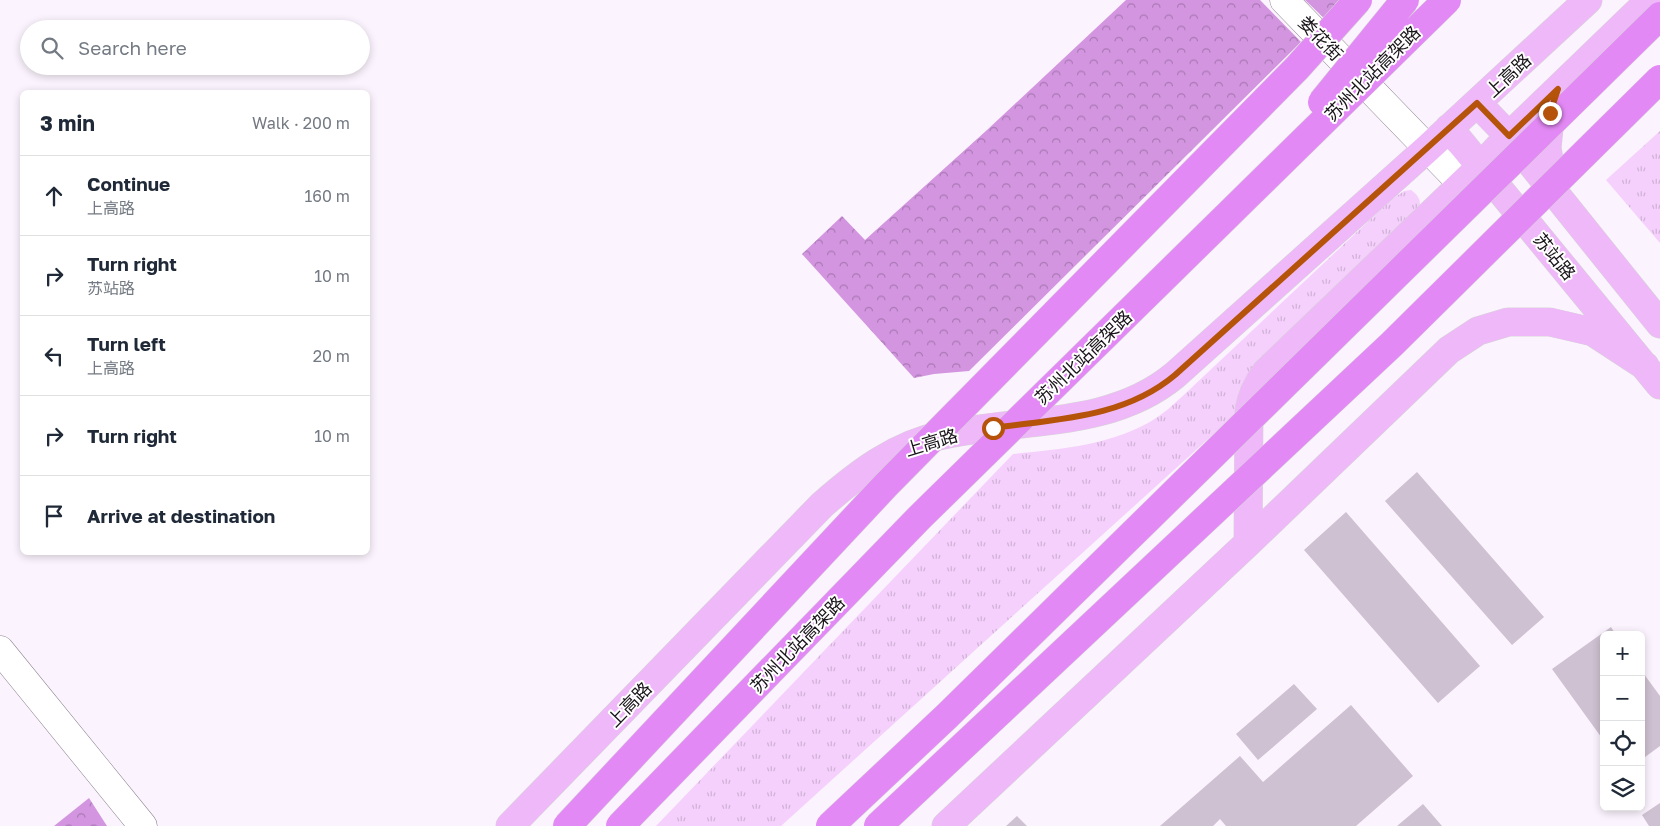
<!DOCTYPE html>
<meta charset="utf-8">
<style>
:root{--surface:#fff;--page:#f2f2f3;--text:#1f2937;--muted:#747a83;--line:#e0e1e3}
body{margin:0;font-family:"Golos Text","Noto Sans SC",sans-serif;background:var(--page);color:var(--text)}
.controls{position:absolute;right:15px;bottom:15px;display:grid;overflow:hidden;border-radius:8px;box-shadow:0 2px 8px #0003}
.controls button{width:45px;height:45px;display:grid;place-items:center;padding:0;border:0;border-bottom:1px solid var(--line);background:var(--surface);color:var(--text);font:25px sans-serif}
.stop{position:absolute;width:15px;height:15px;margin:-11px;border:4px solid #b45309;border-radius:50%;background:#fff}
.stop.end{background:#b45309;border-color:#fff;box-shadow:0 1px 5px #0008}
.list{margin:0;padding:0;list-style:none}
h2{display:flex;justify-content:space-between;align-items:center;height:65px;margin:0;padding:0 20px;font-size:21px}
h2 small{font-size:16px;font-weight:400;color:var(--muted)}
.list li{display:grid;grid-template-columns:32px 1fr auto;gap:15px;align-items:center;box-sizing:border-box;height:80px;padding:0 20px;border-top:1px solid var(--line)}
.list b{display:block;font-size:19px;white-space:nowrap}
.list p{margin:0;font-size:16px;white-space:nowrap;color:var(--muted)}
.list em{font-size:16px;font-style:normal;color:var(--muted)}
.icon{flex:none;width:28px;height:28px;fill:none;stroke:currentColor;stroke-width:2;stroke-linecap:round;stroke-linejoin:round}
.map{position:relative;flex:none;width:1660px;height:826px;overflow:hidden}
.search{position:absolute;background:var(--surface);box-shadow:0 2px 8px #0003;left:20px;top:20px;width:350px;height:55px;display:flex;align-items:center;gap:12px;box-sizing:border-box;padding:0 18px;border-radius:28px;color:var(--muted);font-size:19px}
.panel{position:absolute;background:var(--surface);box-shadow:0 2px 8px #0003;left:20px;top:90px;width:350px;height:465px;border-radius:8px}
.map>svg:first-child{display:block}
</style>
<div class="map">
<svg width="1660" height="826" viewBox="0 0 1660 826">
<defs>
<pattern id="grass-tufts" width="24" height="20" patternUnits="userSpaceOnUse" patternTransform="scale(1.25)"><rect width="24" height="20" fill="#f5d0fc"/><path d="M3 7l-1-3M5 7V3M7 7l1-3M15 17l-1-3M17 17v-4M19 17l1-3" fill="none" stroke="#d1b2d7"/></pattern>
<pattern id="forest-crowns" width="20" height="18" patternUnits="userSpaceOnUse" patternTransform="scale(1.25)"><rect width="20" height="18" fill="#d395e0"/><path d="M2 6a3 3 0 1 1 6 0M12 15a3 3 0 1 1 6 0" fill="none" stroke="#aa78b5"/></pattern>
</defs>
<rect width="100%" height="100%" fill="#fbf3fd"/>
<path fill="url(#grass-tufts)" d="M1660 131V243L1606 180Z
M1411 190C1418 195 1422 201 1419 209L1238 412 781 826H656L1013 454C1060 449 1106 446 1148 423 1163 415 1175 403 1187 392L1392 199 1404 191Z"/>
<path fill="url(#forest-crowns)" d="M1126 0H1260L1301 42 969 371 934 374 914 378 802 254 842 216 865 240 987 130Z
M1305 0H1344L1326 20Z
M89 798 107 826H54Z"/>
<path fill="#cec1d1" d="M1417 472 1544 617 1512 645 1385 501Z
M1346 512 1480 666 1438 703 1304 550Z
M1611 627 1616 635H1604V741L1552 669Z
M1641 670 1660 696V746L1641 760Z
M1294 684 1317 709 1258 760 1236 734Z
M1351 705 1413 776 1356 826H1226L1220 819 1213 826H1160L1240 756 1263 782Z
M1660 803V826H1649L1642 815Z
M1423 804 1442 826H1397Z
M1017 816 1027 826H1006Z"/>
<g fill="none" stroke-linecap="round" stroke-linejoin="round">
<g stroke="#8d8190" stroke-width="29">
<path id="minor" d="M1284 0 1462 184
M0 650 143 826"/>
</g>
<g stroke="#d6d5d6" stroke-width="29">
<path id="major" d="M1477 103 1509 136 1660 324
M1551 109 1547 148 1555 192
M1449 128 1660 385
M1248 543 1249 411C1251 396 1257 384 1266 372L1481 166 1509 136 1650 0
M510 826 822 505C857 474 896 444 943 435 1021 418 1110 429 1175 375L1428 148 1588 0
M946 826 1248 543 1449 350 1478 331 1508 322H1550L1593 332 1645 366"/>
</g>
<use href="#minor" stroke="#fff" stroke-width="28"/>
<use href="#major" stroke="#eeb8f9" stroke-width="28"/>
<g stroke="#d6d5d6" stroke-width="29" stroke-linecap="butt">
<path id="highway-bridge" d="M1322 102 1405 0
M567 826 886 485 1297 68 1358 0
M620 826 920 517 1447 0
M830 826 947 716 1660 16
M878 826 1392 344 1660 79"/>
</g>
<use href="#highway-bridge" stroke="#e389f5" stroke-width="28"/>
</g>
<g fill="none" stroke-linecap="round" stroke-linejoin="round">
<path stroke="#b45309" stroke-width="6" d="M993 428C1057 419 1124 418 1175 375L1477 103 1509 136 1558 89 1550 113"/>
</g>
<g text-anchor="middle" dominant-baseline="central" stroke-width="4" stroke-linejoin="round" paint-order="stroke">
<g font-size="18" fill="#191419" stroke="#fff">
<text transform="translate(1321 38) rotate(46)">娄花街</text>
<text transform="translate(1372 73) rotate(-45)">苏州北站高架路</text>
<text transform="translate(1508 75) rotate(-43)">上高路</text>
<text transform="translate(1555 256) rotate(51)">苏站路</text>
<text transform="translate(1083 357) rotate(-44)">苏州北站高架路</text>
<text transform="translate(931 442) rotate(-17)">上高路</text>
<text transform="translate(797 644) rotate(-46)">苏州北站高架路</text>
<text transform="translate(629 704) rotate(-46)">上高路</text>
</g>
</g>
</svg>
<div class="controls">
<button>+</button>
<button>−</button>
<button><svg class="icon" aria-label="locate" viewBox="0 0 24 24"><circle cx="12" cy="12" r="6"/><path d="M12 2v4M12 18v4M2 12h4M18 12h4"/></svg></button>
<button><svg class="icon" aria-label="layers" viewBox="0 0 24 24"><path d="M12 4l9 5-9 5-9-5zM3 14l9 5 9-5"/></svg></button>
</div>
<div class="stop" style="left:993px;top:428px"></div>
<div class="stop end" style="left:1550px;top:113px"></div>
<div class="search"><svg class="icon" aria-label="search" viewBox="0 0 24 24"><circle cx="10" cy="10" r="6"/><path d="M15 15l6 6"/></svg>Search here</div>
<section class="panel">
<h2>3 min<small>Walk · 200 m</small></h2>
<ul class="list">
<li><svg class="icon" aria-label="ahead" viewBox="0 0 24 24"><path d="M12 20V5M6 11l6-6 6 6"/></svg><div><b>Continue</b><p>上高路</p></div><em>160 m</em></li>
<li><svg class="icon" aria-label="right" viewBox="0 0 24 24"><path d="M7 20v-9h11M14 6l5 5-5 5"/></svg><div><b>Turn right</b><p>苏站路</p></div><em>10 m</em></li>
<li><svg class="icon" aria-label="left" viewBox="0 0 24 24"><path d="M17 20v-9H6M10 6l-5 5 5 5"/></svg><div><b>Turn left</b><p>上高路</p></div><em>20 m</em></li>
<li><svg class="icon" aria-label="right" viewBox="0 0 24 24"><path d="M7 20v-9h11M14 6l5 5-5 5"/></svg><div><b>Turn right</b></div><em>10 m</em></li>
<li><svg class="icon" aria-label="arrive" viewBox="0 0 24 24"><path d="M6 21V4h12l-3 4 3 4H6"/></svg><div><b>Arrive at destination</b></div></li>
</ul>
</section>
</div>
